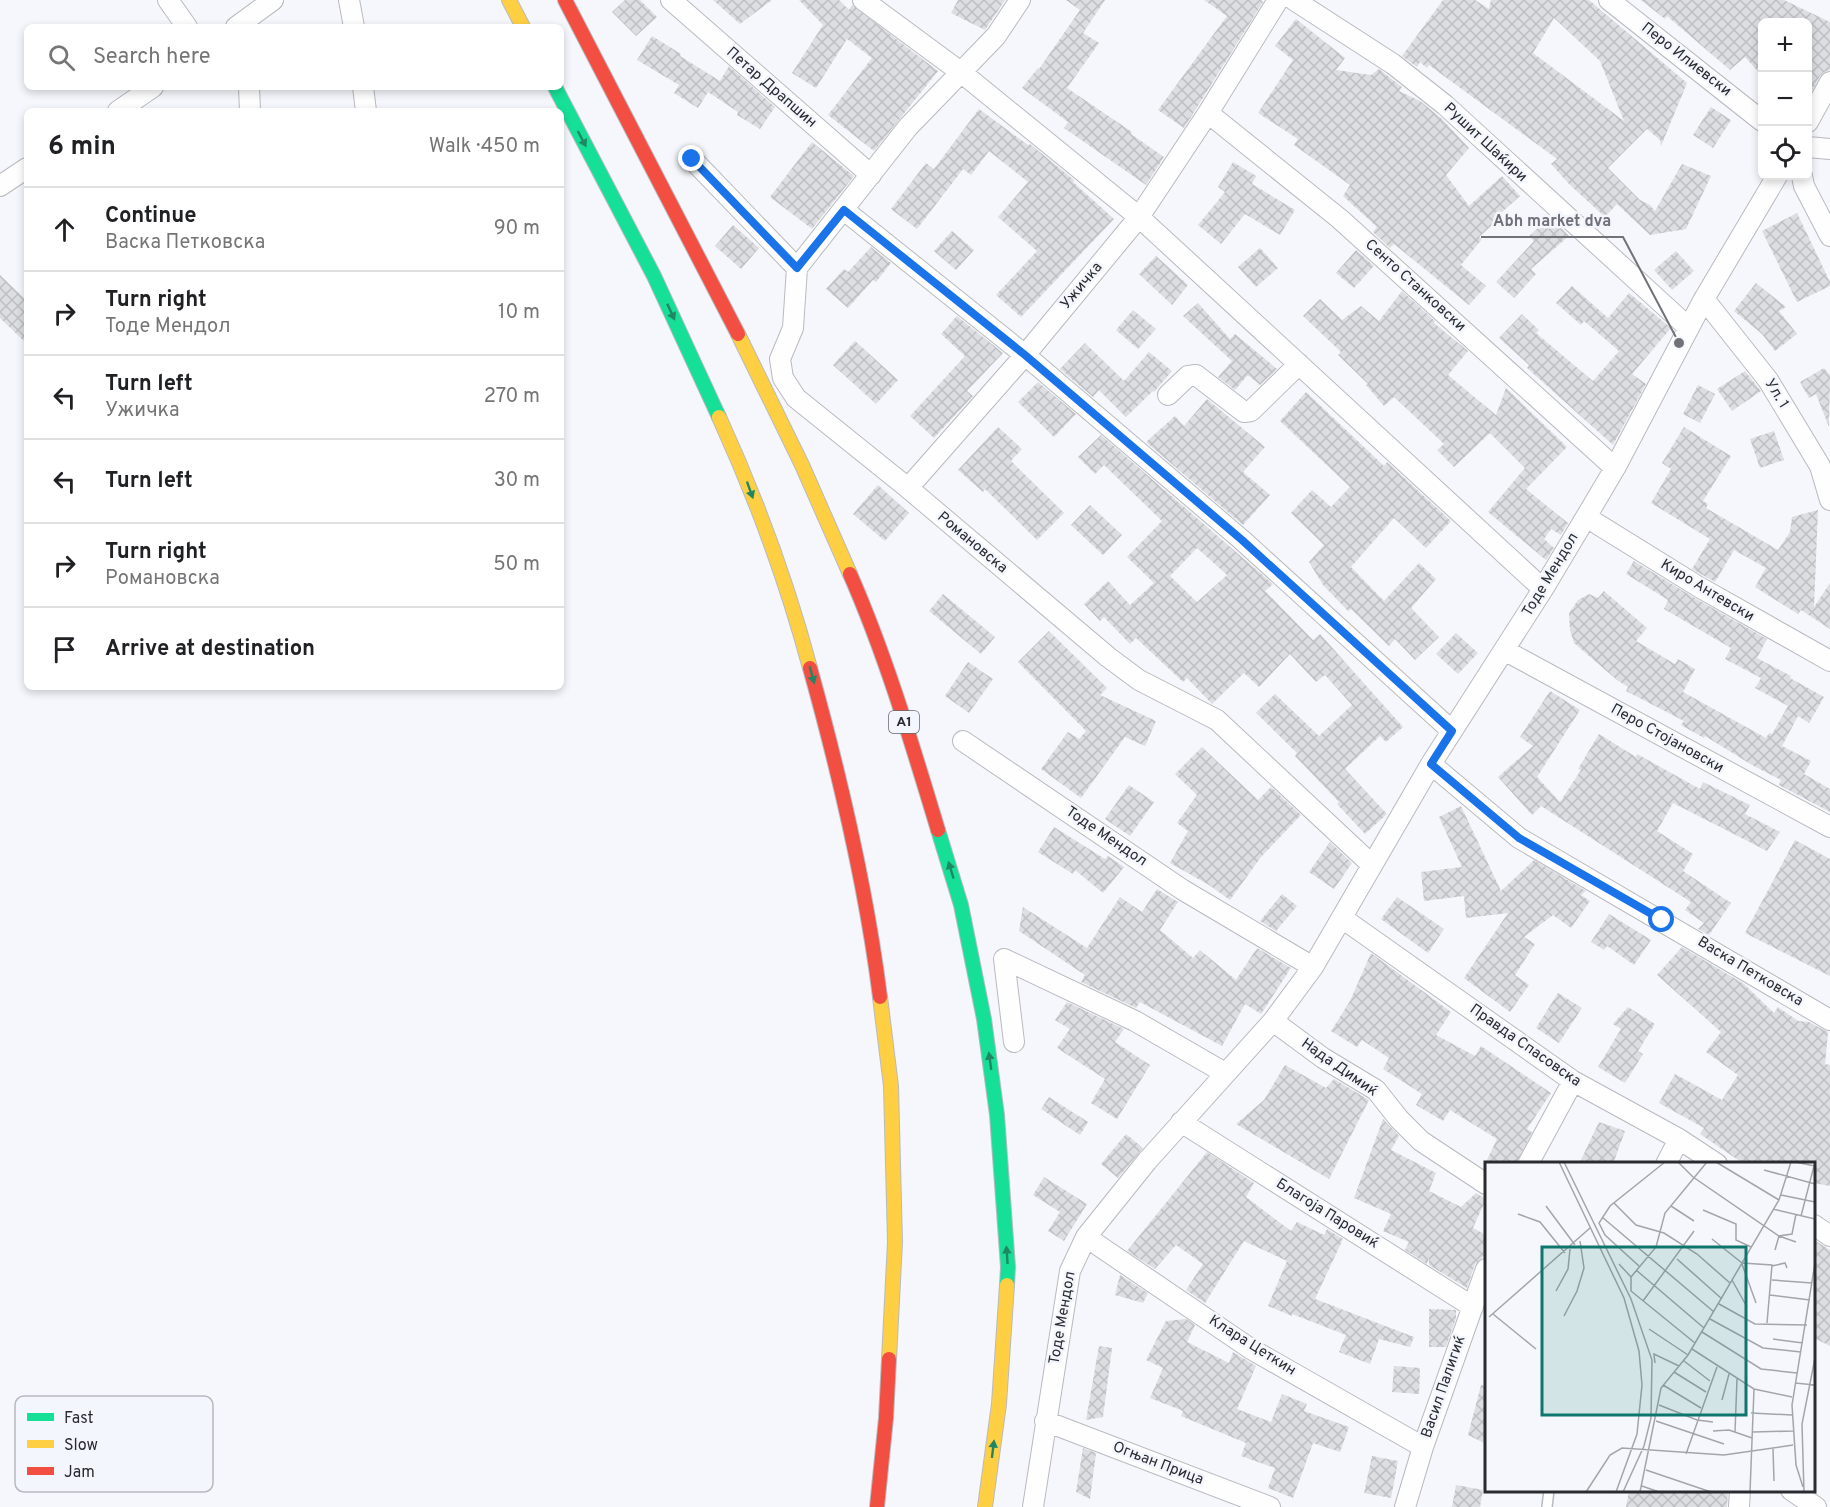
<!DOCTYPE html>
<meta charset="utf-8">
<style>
:root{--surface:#fff;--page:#f6f6f6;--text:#202124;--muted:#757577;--line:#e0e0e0}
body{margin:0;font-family:Overpass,sans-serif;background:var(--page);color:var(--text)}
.controls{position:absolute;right:18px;top:18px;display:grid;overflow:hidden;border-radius:9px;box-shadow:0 3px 9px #0003}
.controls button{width:54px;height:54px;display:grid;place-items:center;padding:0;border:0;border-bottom:2px solid var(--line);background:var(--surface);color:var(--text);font:30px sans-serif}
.stop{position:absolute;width:18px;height:18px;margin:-14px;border:4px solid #1a73e8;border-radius:50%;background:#fff}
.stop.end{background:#1a73e8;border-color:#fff;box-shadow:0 2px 6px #0008}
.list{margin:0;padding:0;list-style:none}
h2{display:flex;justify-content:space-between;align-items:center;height:78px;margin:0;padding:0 24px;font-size:26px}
h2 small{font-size:20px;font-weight:400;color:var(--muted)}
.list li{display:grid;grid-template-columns:39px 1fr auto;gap:18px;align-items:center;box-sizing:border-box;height:84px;padding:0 24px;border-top:2px solid var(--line)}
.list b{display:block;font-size:22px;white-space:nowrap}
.list p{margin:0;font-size:20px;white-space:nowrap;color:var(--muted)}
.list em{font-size:20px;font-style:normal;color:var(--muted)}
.icon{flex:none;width:33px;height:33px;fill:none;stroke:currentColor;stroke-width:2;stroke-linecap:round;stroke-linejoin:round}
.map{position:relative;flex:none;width:1830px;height:1507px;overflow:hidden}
.search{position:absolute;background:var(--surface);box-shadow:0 3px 9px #0003;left:24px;top:24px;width:540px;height:66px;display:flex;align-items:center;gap:15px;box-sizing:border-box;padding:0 21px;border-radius:9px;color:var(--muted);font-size:22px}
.panel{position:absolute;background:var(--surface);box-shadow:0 3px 9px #0003;left:24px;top:108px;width:540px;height:582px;border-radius:9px}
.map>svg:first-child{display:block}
</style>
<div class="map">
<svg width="1830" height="1507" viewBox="0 0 1830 1507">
<defs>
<pattern id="building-cross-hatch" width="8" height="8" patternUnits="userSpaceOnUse" patternTransform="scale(1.5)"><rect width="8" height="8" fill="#dddee2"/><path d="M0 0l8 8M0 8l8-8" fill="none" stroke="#bebfc2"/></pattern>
</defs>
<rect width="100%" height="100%" fill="#f6f7fc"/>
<path fill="url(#building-cross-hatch)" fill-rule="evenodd" d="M625 0H640L657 17 636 36 612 12Z
M713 0H772L740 24Z
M799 0H839L849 10 852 5 938 71 874 151 828 115 872 58 847 39 816 88 792 73 823 25Z
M958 0H1005L985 30 951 13Z
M1066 0H1105L1083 33 1099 43 1067 88 1132 132 1131 134 1164 157 1146 185 1064 128 1068 122 1022 88 1038 68 1039 69 1080 10Z
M1204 0H1261L1263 2 1184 128 1158 110 1227 16Z
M1443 0H1475L1489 9 1491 0H1589L1687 83 1661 146 1660 140 1647 129 1608 168 1640 200 1650 205 1655 211 1682 164 1711 176 1686 229 1650 235 1617 204 1605 217 1569 184 1551 164 1557 159 1429 65 1427 68 1420 62 1417 67 1402 56ZM1554 18 1600 61 1624 121 1533 53Z
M1641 0H1784L1830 22V70L1824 72 1820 76 1808 98V22H1762V76L1745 57 1730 70 1667 16 1665 19Z
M1296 19 1345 58 1336 70 1371 75 1379 69 1402 87 1399 91 1420 101 1441 118 1469 148 1446 175 1469 206 1502 176 1520 196 1500 214 1502 216 1479 237 1482 239 1461 265 1486 286 1469 305 1394 244 1390 248 1373 232 1377 227 1343 196 1350 185 1294 145 1298 139 1258 113 1293 60 1275 46Z
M652 36 681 54 680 56 720 81 729 66 775 107 760 129 737 115 738 112 708 92 698 108 674 93 679 85 637 60Z
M1711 107 1731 120 1713 148 1693 135Z
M979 109 1028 145 1030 144 1074 180 1073 182 1114 219 1021 317 996 295 1037 251 998 217 1028 182 989 151 971 175 963 169 917 229 891 209 926 163 934 169Z
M812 142 854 176 812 229 770 197Z
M1233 162 1256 176 1252 184 1295 210 1280 235 1245 214 1221 244 1198 225 1225 192 1218 187Z
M1797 213 1830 282V286L1797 302 1762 231Z
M1550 217 1569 236 1531 269 1536 274 1514 298 1496 282 1534 241 1529 236Z
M733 225 759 248 741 269 715 246Z
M952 231 974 250 956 270 934 251Z
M871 247 891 263 876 282 873 280 848 308 826 289 844 269 848 272Z
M1260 248 1278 268 1256 287 1238 267Z
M1356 250 1374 266 1354 288 1336 273Z
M1676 251 1694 271 1672 290 1654 270Z
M1156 256 1188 285 1172 305 1139 274Z
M0 275 27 301V344L0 318Z
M1756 283 1786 307 1779 311 1797 334 1775 351 1762 334 1734 311Z
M1572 286 1608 318 1629 293 1671 328 1632 374 1646 384 1613 445 1527 368 1529 365 1499 338 1522 314 1539 330 1536 333 1593 381 1619 351 1584 321 1581 325 1556 303Z
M1402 291 1435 321 1434 323 1468 351 1448 375 1496 415 1506 388 1567 447 1526 489 1568 523 1561 535 1551 529 1544 539 1554 548 1546 560 1488 512 1525 468 1490 433 1454 467 1437 450 1444 444 1394 397 1384 406 1366 385 1368 384 1338 355 1341 352 1303 316 1320 299 1342 320 1361 306 1379 321Z
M1198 303 1230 339 1235 334 1277 369 1260 385 1249 376H1247L1235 390 1218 377 1232 361 1183 316Z
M1133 310 1156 329 1138 349 1116 330Z
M957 316 1003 353 967 391 973 396 934 438 910 416 965 356 941 334Z
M855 341 898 380 876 404 833 365Z
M1085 343 1124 381 1149 352 1172 371 1154 392 1153 391 1126 417 1099 390 1093 397 1060 369Z
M1824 368 1830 375 1829 427 1816 394 1809 398 1800 382Z
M1745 371 1761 391 1732 411 1717 389Z
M1038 382 1076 414 1054 437 1018 402Z
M1698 385 1715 394 1700 423 1683 414Z
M1306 392 1384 466 1387 462 1451 521 1426 548 1394 518 1351 567 1384 601 1419 563 1436 579 1411 608 1439 637 1415 660 1395 639 1389 646 1351 609 1348 611 1323 585 1309 562 1324 545 1291 513 1312 490 1331 507 1350 487 1280 421Z
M1207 399 1265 447 1243 472 1270 495 1243 525 1146 442 1175 416 1184 426Z
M998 427 1022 449 1011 461 1064 513 1037 540 985 489 983 492 958 470Z
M1684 427 1731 456 1703 501 1708 504 1706 508 1778 550 1790 532 1792 517 1818 510 1814 607 1830 583V629L1801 610 1798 614 1755 587 1766 568 1734 550 1715 582 1692 569 1710 539 1651 503 1671 469 1662 463Z
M1774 431 1784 460 1760 468 1750 439Z
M1101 435 1273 584 1265 591 1313 640 1320 634 1403 727 1386 742 1380 736 1345 769 1387 814 1365 834 1337 804 1339 802 1295 756 1297 753 1256 713 1275 694 1319 736 1352 705 1325 675 1316 682 1290 654 1259 687 1244 673 1212 704 1187 678 1183 682 1136 638 1130 644 1104 617 1100 621 1084 604 1108 581 1130 605 1154 583 1127 557 1162 521 1104 465 1095 474 1078 457ZM1197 548 1227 575 1197 602 1170 576Z
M878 485 909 513 885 541 853 514Z
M1090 505 1122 535 1103 555 1071 525Z
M1634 561 1693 597 1767 639 1757 658 1791 676 1790 678 1824 697 1809 723 1798 716 1782 746 1811 761 1804 774 1830 789V812L1779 785 1781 780 1752 765 1705 736 1704 738 1681 725 1684 721 1626 691 1628 687 1617 680 1574 643 1570 630 1569 613 1578 600 1589 594 1598 598 1604 591 1647 628 1636 641 1675 664 1678 659 1695 669 1683 692 1766 738 1769 733 1772 734 1788 706 1755 688 1761 678 1725 659 1731 648 1664 609 1668 600 1626 574Z
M943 594 995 637 981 654 929 611Z
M1049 631 1107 688 1100 695 1156 721 1145 746 1125 737 1081 798 1041 769 1068 732 1079 739 1086 731 1018 662Z
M1456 633 1478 653 1458 674 1436 654Z
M968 662 993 679 969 713 945 696Z
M1550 691 1580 710 1537 777 1560 802 1581 770 1578 769 1599 734 1636 757 1637 754 1700 789 1703 782 1750 805 1745 814 1780 832 1767 851 1673 803 1657 831 1693 854 1683 871 1731 903 1709 935 1698 929 1704 923 1685 910 1691 902 1541 806 1532 815 1498 777 1533 746 1520 737Z
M1202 747 1258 800 1271 787 1301 815 1261 857 1230 900 1209 885 1170 863 1188 831 1177 823 1197 795 1175 774Z
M1129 785 1154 802 1130 836 1105 819Z
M1461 806 1501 891 1534 860 1586 891 1581 895 1590 901 1571 928 1553 915 1524 937 1535 944 1515 975 1529 985 1510 1012 1464 978 1508 913 1466 918 1464 896 1424 901 1421 872 1462 867 1439 817Z
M1054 827 1105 859 1108 856 1124 867 1103 893 1075 870 1073 874 1038 852Z
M1795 840 1830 859V976L1745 933Z
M1330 842 1352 863 1334 889 1309 872Z
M1157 889 1178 902 1160 930 1193 958 1200 950 1236 980 1257 948 1291 968 1261 1014 1245 1004 1222 1046 1140 1002 1136 1008 1081 982 1085 975 1019 931 1023 907 1087 948 1120 897 1142 912Z
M1282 894 1297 906 1276 931 1260 921Z
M1397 897 1444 929 1428 953 1381 919Z
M1609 914 1651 940 1634 965 1607 946 1604 950 1591 942Z
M1682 947 1744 984 1774 1013 1778 1007 1798 1021 1809 1022 1828 1032 1825 1064 1830 1065V1186L1814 1183V1164H1744L1700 1134 1704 1128 1659 1103 1675 1074 1722 1100 1738 1075 1706 1052 1721 1032 1657 975Z
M1371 953 1451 1012 1436 1035 1475 1056 1481 1046 1551 1093 1527 1129 1532 1132 1516 1164H1485L1497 1139 1450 1110 1443 1121 1416 1105 1422 1094 1383 1069 1389 1058 1362 1040 1357 1047 1331 1031 1350 1001Z
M1558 993 1582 1008 1559 1043 1536 1028Z
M1067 1002 1124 1029 1115 1042 1150 1065 1117 1119 1091 1103 1105 1079 1057 1048 1070 1029 1055 1020Z
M1628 1007 1655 1024 1638 1051 1643 1054 1625 1083 1598 1067 1621 1029 1613 1024Z
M1285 1065 1326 1088 1334 1079 1369 1100 1329 1179 1236 1124 1264 1100Z
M1049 1097 1088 1122 1080 1135 1041 1109Z
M1383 1119 1399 1136 1391 1150 1436 1173 1429 1191 1461 1207 1476 1193 1486 1199 1473 1228 1486 1235V1254L1475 1264 1467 1288 1429 1265V1258L1427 1264 1405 1250 1409 1242 1383 1231 1391 1214 1354 1198Z
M1599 1122 1625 1131 1613 1164H1579Z
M1126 1134 1143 1148 1118 1178 1101 1164Z
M1207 1152 1254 1183 1246 1197 1291 1231 1297 1222 1324 1235 1327 1229 1343 1239 1315 1299 1414 1337 1410 1347 1379 1339 1370 1364 1339 1352 1346 1335 1292 1314V1316L1268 1306 1287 1261 1244 1241 1205 1303 1186 1290 1203 1264 1176 1245 1155 1269 1127 1251Z
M1044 1177 1087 1204 1064 1241 1048 1231 1060 1212 1033 1195Z
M1814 1240 1830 1250V1346L1814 1338Z
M1120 1275 1148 1293 1143 1303 1115 1295Z
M1429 1309 1456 1310V1318L1446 1347H1429Z
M1186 1319 1195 1325 1187 1342 1229 1363 1233 1352 1256 1366 1237 1409 1271 1422 1282 1394 1307 1404 1304 1411 1349 1427 1340 1452 1313 1443 1293 1498 1268 1488 1275 1468 1241 1456 1246 1443 1181 1416 1183 1411 1150 1398 1163 1368 1146 1360 1166 1321Z
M1099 1346 1112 1348 1103 1417 1086 1420Z
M1394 1366 1420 1368 1419 1394 1392 1392Z
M1481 1385 1486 1386V1444L1468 1435Z
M1083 1448 1096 1453 1090 1499 1076 1492Z
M1372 1456 1398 1461 1391 1498 1364 1493Z
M1456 1485 1483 1490 1480 1507H1452Z
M1629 1491H1728L1727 1507H1626Z"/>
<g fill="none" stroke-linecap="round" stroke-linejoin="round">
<g stroke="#b9babf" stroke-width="12">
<path id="lane" d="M1547 1507 1549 1490"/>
</g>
<g stroke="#b9babf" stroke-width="22">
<path id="street" d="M168 0 187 27
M349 0 354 27
M671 0 871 175
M863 0 962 73 1139 217 1543 589
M1294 0 1393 64 1445 105 1689 328
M1609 0 1762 121
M236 27 273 0
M249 87 250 111
M363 87 366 111
M118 111 153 87
M1208 113 1340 219 1615 468
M1808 122 1830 82
M1808 147 1830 149
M692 159 797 268 793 328 780 359 783 378 796 398 908 488 1108 657 1139 680 1217 720 1372 865
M1802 176 1804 186 1830 236
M0 186 27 168
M844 210 1025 355 1242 540 1452 731
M797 268 908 127 996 36 1020 0
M1704 299 1768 380 1820 466 1830 500
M1168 395 1188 376 1196 375 1244 412 1251 411 1299 364
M908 488 1025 355 1139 217 1208 113 1278 0
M1586 517 1699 587 1830 661
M1504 650 1830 827
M963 741 1183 890 1313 967
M1431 764 1519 838 1830 1020
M1342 918 1573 1081 1679 1139 1717 1164
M1273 1021 1323 1058 1376 1090 1399 1119 1421 1141 1486 1184
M1014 1042 1004 959 1135 1021 1225 1073
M1181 1122 1473 1307
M1528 1164 1573 1081
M1666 1164 1679 1139
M1814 1225 1830 1236
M1086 1237 1251 1349 1423 1447
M1045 1421 1270 1507
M1791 1490 1816 1507
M1033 1507 1070 1271 1086 1237 1147 1161 1273 1021 1313 967 1431 764 1543 589 1586 517 1615 468 1704 299 1777 176
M1405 1507 1423 1447 1486 1269
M1739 1507 1740 1490"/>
</g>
<g stroke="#b9babf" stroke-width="16">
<path id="fast" d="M555 87 654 276 719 417
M938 830 961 905 984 1019 997 1115 1008 1267 1007 1285"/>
</g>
<g stroke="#b9babf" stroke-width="16">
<path id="slow" d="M509 0 523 27
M738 334 802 465 850 574
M719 417C756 498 787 582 810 668
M880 997 891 1086 895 1242 889 1359
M985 1507 999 1404 1007 1285"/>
</g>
<g stroke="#b9babf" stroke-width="16">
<path id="jam" d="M565 0 738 334
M850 574C886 656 912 744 938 830
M810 668C840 776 866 885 880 997
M877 1507 886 1418 889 1359"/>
</g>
<use href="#lane" stroke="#fefeff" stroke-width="9"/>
<use href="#street" stroke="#fefeff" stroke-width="20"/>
<use href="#fast" stroke="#16e098" stroke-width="14"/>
<use href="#slow" stroke="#ffcf43" stroke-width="14"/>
<use href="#jam" stroke="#f24e42" stroke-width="14"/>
</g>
<defs><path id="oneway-solid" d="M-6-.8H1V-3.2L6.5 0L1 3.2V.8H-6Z" transform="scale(1.5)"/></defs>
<g fill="#208664">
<use href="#oneway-solid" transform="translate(582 139) rotate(62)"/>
<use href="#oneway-solid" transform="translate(671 312) rotate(65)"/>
<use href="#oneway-solid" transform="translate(750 490) rotate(70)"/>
<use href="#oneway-solid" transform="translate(812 675) rotate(75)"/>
<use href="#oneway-solid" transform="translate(951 870) rotate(-107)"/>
<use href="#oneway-solid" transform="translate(990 1061) rotate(-98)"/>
<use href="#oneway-solid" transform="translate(1007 1255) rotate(-94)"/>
<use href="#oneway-solid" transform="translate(993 1449) rotate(-83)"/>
</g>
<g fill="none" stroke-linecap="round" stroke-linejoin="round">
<path stroke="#1a73e8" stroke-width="8" d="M692 159 797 268 844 210 1025 355 1242 540 1452 731 1431 764 1519 838 1662 920"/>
</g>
<g text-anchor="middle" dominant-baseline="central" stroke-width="5" stroke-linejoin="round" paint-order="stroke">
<rect fill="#f4f6fe" stroke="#66686e" stroke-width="1.5" x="889" y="711" width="30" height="22" rx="4.5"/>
<g font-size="14" font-weight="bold" fill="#292b30">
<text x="904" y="722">A1</text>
</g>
<g font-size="15" fill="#292b30" stroke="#f4f6fe">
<text transform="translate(1686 60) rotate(38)">Перо Илиевски</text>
<text transform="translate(771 88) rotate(41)">Петар Драпшин</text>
<text transform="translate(1485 143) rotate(43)">Рушит Шаќири</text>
<text transform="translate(1082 286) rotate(-50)">Ужичка</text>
<text transform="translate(1415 286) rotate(42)">Сенто Станковски</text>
<text transform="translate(1776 394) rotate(58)">Ул. 1</text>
<text transform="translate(972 543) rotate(40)">Романовска</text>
<text transform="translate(1551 575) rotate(-59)">Тоде Мендол</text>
<text transform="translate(1707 591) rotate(31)">Киро Антевски</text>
<text transform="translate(1667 739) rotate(29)">Перо Стојановски</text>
<text transform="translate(1106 837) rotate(34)">Тоде Мендол</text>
<text transform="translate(1750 972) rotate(31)">Васка Петковска</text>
<text transform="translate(1525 1046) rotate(35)">Правда Спасовска</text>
<text transform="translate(1339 1068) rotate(35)">Нада Димиќ</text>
<text transform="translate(1327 1214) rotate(32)">Благоја Паровиќ</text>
<text transform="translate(1063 1318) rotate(-80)">Тоде Мендол</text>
<text transform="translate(1252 1346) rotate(32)">Клара Цеткин</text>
<text transform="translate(1444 1387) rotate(-71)">Васил Палигиќ</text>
<text transform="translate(1158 1464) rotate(21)">Огњан Прица</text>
</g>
</g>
<g transform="translate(1485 1162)">
<rect width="330" height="330" fill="#f6f7fc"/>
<path fill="none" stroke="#a4a5aa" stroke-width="1.5" d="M74 0 139 136 154 189 157 223 152 272 131 330M79 0 146 137 167 198 166 256 159 284 138 330M193 0 208 15 294 74 311 80M231 0 294 38M310 0 330 4M279 8 330 22M296 33 330 40M129 41 151 63 179 71 212 92 245 121M61 44 90 83M186 44 209 59M288 47 330 57M218 48 251 62V78L266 85M33 52 55 60 80 91M316 54 329 4M117 55 229 150M227 77 257 101M290 88 294 74 307 72 311 52M192 97 237 137M257 101 287 103 282 161M134 102 146 115V129L210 181M257 102 271 141M154 104 120 73 114 61 125 44 180 0M287 104 300 101 302 106M151 108 219 166M146 115 171 85 180 51 222 0M247 118 262 145M287 118 327 121M71 129 83 107 85 87M285 133 325 138M158 139 209 69M234 142 270 162 322 163M8 152 51 187M79 154 92 129 99 106 95 79M4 155 105 66M225 157 278 186 316 190M164 167 203 193M217 170 276 207 312 211M288 177 318 181M207 187 269 227 307 235M199 199 225 219M170 201 169 192 194 204M189 210 221 230M310 221 330 223M178 223 216 246M237 238 244 212M174 243 212 258 228 260M266 251 307 253M171 259 239 282M228 269 244 268 267 276M250 270 252 217M268 270 308 269M288 287 289 319M201 292 232 205M161 308 226 330M157 324 174 330M318 325 311 303 307 243 330 101M101 330 125 293 137 286 239 293 308 283M155 330 176 226 203 193 294 38 306 0M265 330 269 227M319 330 317 262 330 196"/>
<path fill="#0f766e" fill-opacity="0.15" stroke="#0f766e" stroke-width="3" d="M57 85H261V253H57Z"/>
<rect width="330" height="330" fill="none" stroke="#292b30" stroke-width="3"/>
</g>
<rect x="15" y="1396" width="198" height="96" rx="9" fill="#f4f6fe" stroke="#b7b9c0" stroke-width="1.5"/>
<rect x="27" y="1413" width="27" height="8" fill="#16e098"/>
<rect x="27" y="1440" width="27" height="8" fill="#ffcf43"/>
<rect x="27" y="1467" width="27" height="8" fill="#f24e42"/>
<g font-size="16" fill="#292b30">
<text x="64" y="1423">Fast</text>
<text x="64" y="1450">Slow</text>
<text x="64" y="1477">Jam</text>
</g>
<path fill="none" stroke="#717277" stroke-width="2" d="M1679 343L1623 237H1481"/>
<circle fill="#717277" stroke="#f4f6fe" stroke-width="2" cx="1679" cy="343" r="6"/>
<g font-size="16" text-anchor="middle" font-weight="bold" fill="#717277" stroke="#f4f6fe" stroke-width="5" stroke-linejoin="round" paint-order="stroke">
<text x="1552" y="226">Abh market dva</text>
</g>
</svg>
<div class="controls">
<button>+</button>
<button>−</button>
<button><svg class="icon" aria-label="locate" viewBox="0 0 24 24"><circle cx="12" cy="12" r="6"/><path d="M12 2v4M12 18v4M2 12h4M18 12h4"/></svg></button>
</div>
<div class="stop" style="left:1662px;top:920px"></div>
<div class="stop end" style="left:692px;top:159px"></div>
<div class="search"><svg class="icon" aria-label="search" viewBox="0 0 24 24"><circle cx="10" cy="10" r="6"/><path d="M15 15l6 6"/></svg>Search here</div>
<section class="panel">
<h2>6 min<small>Walk · 450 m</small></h2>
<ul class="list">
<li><svg class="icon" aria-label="ahead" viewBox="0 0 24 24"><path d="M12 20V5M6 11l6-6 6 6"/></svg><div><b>Continue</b><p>Васка Петковска</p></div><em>90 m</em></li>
<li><svg class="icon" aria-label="right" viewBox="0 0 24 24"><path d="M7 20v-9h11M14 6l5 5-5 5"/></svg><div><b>Turn right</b><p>Тоде Мендол</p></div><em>10 m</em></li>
<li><svg class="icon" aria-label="left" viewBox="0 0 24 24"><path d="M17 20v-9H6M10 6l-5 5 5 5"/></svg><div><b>Turn left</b><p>Ужичка</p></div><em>270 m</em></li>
<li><svg class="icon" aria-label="left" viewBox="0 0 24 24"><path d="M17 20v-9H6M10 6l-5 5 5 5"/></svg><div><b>Turn left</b></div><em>30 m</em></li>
<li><svg class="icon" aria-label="right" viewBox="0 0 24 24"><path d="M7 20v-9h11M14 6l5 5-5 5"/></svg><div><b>Turn right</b><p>Романовска</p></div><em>50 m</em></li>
<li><svg class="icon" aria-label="arrive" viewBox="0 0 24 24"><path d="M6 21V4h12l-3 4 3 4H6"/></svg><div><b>Arrive at destination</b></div></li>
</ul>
</section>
</div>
